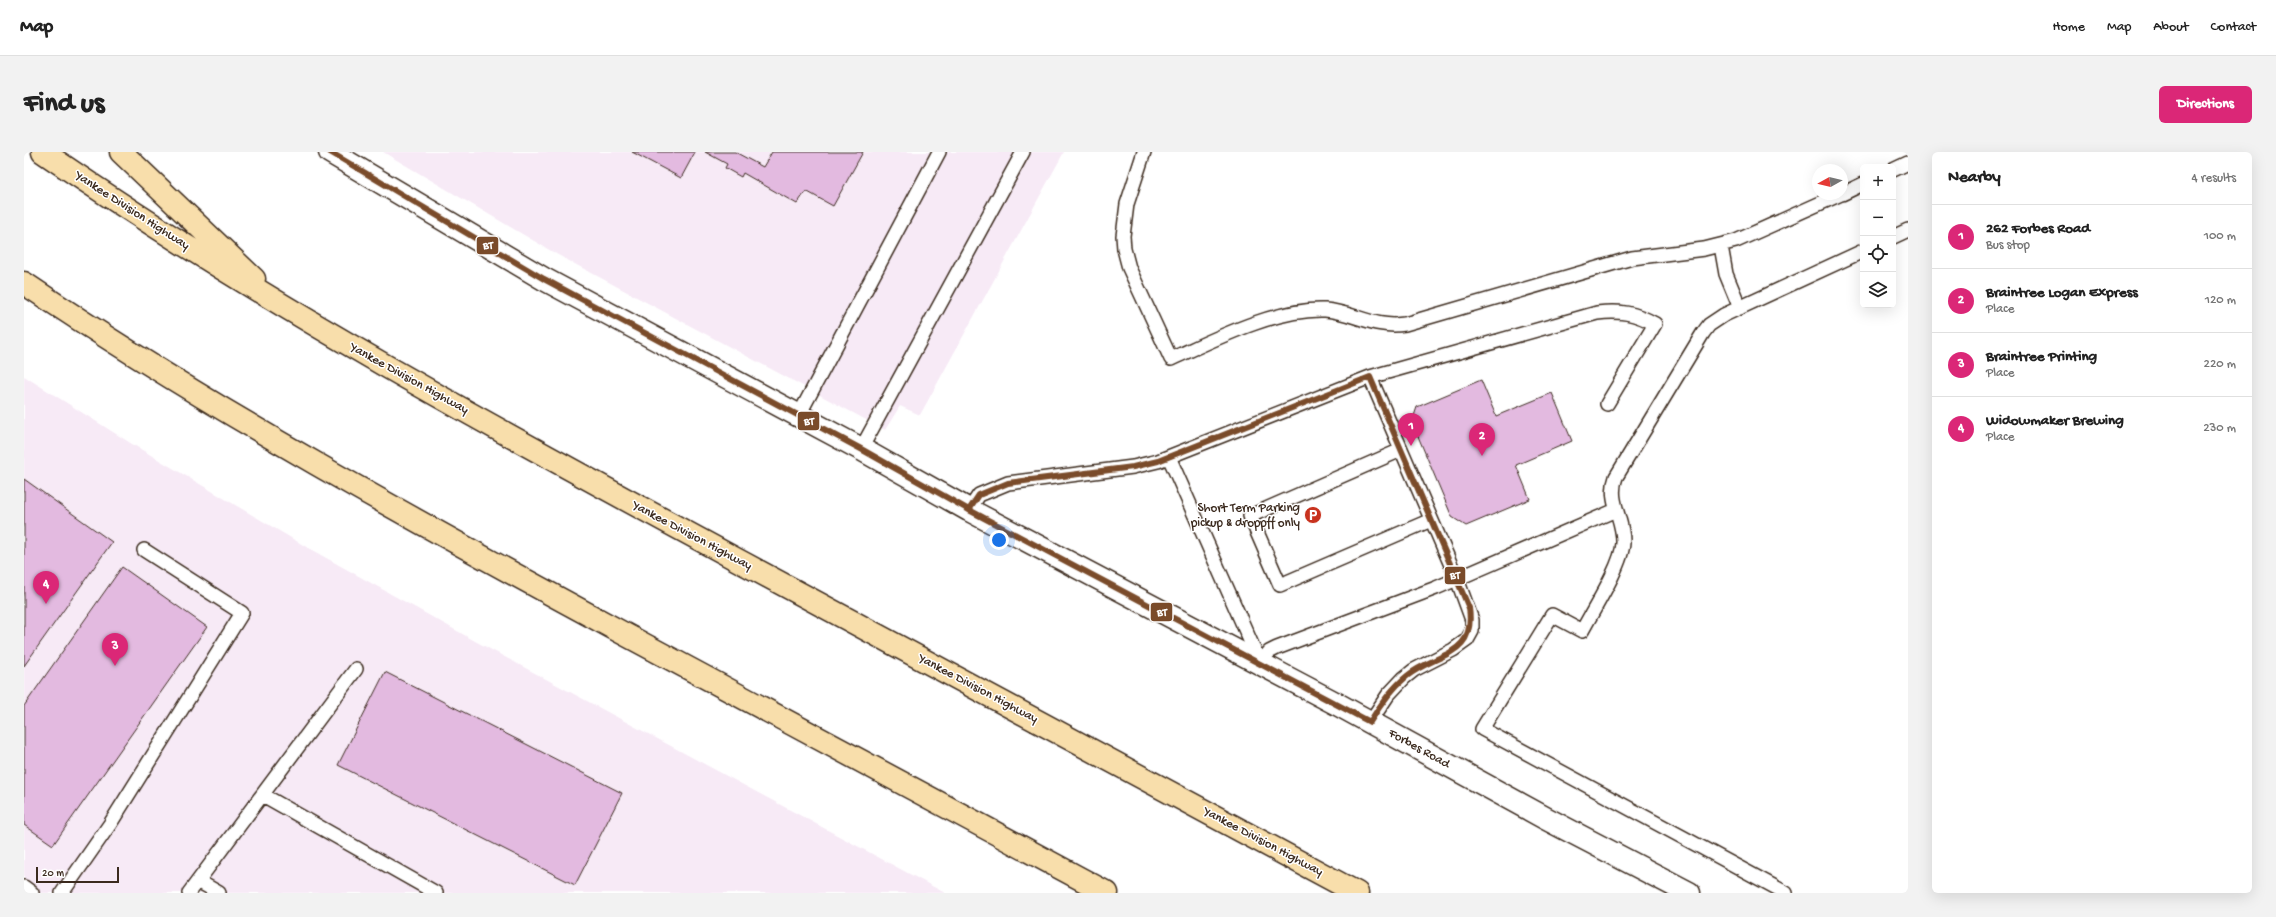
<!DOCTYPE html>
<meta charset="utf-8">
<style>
:root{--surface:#fff;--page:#f2f2f2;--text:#222;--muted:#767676;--line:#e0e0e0;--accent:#db2777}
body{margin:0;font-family:"Gochi Hand",sans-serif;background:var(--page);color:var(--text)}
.controls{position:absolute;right:12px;top:12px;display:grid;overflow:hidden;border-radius:6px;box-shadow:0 4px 16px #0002}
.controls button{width:36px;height:36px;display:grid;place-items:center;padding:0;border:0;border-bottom:1px solid var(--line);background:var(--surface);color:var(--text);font:20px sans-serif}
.compass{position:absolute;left:1788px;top:12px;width:36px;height:36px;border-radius:50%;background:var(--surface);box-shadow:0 4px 16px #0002;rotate:262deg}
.scale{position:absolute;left:12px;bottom:10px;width:83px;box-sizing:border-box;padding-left:4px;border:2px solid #3b2a1e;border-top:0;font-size:11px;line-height:14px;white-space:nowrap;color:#3b2a1e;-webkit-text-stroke:3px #fff;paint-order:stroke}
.you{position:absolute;left:975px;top:388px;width:14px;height:14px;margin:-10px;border:3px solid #fff;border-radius:50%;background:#1a73e8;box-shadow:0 0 0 6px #1a73e833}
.badge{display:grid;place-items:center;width:26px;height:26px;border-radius:50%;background:var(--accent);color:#fff;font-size:13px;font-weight:700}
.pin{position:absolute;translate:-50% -33px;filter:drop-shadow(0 1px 2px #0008)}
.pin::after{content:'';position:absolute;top:21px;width:14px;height:12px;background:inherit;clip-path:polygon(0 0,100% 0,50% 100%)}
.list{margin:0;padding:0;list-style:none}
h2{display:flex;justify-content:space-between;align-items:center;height:52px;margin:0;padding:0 16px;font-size:17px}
h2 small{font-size:13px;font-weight:400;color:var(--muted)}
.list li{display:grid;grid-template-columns:26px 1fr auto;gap:12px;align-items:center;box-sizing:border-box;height:64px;padding:0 16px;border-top:1px solid var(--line)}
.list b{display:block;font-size:15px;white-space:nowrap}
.list p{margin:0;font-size:13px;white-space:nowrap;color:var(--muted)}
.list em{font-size:13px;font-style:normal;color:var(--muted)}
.icon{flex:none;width:22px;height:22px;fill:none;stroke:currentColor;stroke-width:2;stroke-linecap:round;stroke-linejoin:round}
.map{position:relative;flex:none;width:1884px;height:741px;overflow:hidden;border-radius:6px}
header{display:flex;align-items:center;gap:24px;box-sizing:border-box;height:56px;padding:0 20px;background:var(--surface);border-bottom:1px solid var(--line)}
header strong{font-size:19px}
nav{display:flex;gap:22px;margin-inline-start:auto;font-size:14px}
.intro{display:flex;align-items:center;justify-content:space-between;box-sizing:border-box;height:96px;padding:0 24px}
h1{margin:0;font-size:28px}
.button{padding:10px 18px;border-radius:6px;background:var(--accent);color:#fff;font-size:14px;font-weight:700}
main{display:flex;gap:24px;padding:0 24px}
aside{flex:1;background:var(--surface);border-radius:6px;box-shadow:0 4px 16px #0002}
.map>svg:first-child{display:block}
</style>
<header>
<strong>Map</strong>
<nav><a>Home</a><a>Map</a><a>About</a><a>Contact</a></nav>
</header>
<div class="intro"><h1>Find us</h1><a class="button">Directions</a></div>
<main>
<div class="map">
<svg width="1884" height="741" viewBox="0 0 1884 741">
<rect width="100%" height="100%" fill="#fff"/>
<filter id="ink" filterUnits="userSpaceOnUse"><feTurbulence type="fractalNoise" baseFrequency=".025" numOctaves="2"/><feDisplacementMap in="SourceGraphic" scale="8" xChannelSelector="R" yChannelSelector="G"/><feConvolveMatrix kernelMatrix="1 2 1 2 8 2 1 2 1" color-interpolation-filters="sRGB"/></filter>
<g filter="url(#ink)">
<path fill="#f7eaf6" d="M359 0H1040L896 263 876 254 861 278 534 103Z
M0 224 108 292 279 393 451 489 921 741H0Z"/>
<path fill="#e3bae0" stroke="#3b2a1e" d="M608 0H671L657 26Z
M681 0H711L739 15 748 0H839L809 54 782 39 773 52 719 21 717 25 701 16 703 12Z
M1457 228 1472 264 1528 241 1548 289 1492 313 1506 347 1442 374 1428 365 1388 270 1393 255Z
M0 327 88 390 0 514Z
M98 415 183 475 29 693 0 673V554Z
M361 520 598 641 551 733 314 613Z"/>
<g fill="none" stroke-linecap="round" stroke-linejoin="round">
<g stroke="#3b2a1e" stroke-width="16">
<path id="lane" d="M1120 0 1103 52 1099 84 1100 97 1105 116 1147 207C1191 187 1252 156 1301 158 1330 160 1350 177 1381 172L1608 106 1680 97 1712 89 1817 42
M1869 18 1884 11
M1818 42 1839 32
M1869 85 1884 78
M1697 94 1702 122 1716 156
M1346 225 1573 161C1595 158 1612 161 1631 172L1583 252
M775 263 915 0
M837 297 999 0
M1377 298 1226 364 1256 433 1407 368
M1145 305 1236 511
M945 358 955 343 984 331 1109 315 1134 309 1346 225 1433 427 1448 468V479L1443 488 1429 498 1390 518 1380 526 1364 543 1346 570
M1236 511 1245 500 1253 496 1412 436 1592 358
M239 643 412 741
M174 729 195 741
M0 735 8 741
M38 741 86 672 218 461 120 398
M165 741 332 517
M1762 741 1458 577 1528 463 1558 479C1569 458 1598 413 1599 391 1600 367 1583 349 1592 325L1679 181 1685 173 1700 163 1839 99"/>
</g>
<g stroke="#3b2a1e" stroke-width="25">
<path id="secondary" d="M306 0 520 127 837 297 945 358 1313 552 1521 666 1665 741"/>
</g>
<g stroke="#3b2a1e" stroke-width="25">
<path id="highway" d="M19 0C243 154 480 282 719 411 923 521 1128 631 1333 741
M97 0 230 127
M0 131C190 259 391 369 593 478 757 565 920 653 1083 741"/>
</g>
<use href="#lane" stroke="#fff" stroke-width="13"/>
<use href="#secondary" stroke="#fff" stroke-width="22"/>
<use href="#highway" stroke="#f8deab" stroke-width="22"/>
<g stroke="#fff" stroke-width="9">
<path id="bus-1" d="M306 0 520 127 837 297 945 358
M1346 225 1445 456C1452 505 1413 500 1383 524 1367 537 1356 553 1346 570L945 358 955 343 984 331 1109 315 1134 309Z"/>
</g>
<use href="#bus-1" stroke="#7a4b2a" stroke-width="6"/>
</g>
</g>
<defs>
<g id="parking-disc" transform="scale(0.9)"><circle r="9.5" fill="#c8321e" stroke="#fff"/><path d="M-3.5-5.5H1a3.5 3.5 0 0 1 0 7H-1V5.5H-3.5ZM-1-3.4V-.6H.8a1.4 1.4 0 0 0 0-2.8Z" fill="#fff"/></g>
</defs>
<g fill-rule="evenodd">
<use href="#parking-disc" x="1289" y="363"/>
</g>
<g text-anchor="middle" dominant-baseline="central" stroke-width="3" stroke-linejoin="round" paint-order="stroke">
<g font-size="13" fill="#3b2a1e" stroke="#fff">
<text transform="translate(108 59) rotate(33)">Yankee Division Highway</text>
<text transform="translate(385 227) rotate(29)">Yankee Division Highway</text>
<text transform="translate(668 384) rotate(28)">Yankee Division Highway</text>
<text transform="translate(954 537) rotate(28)">Yankee Division Highway</text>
<text transform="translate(1395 597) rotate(29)">Forbes Road</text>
<text transform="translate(1239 690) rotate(28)">Yankee Division Highway</text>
</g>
<g font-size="13" fill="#3b2a1e" stroke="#fff" text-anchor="end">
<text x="1276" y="356">Short Term Parking<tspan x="1276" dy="15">pickup &amp; droppff only</tspan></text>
</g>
</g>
<g stroke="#fff" stroke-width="1.5">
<rect x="452" y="84" width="23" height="19" rx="4" fill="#7a4b2a"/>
<rect x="773" y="259" width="23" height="20" rx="4" fill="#7a4b2a"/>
<rect x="1420" y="414" width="22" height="19" rx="4" fill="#7a4b2a"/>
<rect x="1126" y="450" width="23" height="20" rx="4" fill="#7a4b2a"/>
</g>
<g font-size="11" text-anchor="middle" font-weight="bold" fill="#fff">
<text x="464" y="97">BT</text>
<text x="785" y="273">BT</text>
<text x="1431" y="427">BT</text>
<text x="1138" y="464">BT</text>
</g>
</svg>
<div class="controls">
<button>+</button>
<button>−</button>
<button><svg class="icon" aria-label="locate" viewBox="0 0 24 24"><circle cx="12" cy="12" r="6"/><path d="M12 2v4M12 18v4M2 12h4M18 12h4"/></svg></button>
<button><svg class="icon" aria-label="layers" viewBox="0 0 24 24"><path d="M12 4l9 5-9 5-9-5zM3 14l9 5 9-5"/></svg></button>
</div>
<svg class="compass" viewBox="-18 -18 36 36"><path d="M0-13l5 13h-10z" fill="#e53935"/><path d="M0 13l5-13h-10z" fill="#767676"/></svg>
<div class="scale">20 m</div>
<div class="you"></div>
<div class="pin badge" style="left:1387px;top:294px">1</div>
<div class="pin badge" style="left:1458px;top:304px">2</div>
<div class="pin badge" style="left:91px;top:514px">3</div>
<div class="pin badge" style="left:22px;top:452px">4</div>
</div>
<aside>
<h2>Nearby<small>4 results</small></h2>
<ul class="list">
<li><span class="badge">1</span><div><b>262 Forbes Road</b><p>Bus stop</p></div><em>100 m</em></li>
<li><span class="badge">2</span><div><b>Braintree Logan Express</b><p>Place</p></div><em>120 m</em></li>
<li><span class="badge">3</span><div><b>Braintree Printing</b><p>Place</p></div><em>220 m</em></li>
<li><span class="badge">4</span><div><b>Widowmaker Brewing</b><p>Place</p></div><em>230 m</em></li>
</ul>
</aside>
</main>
